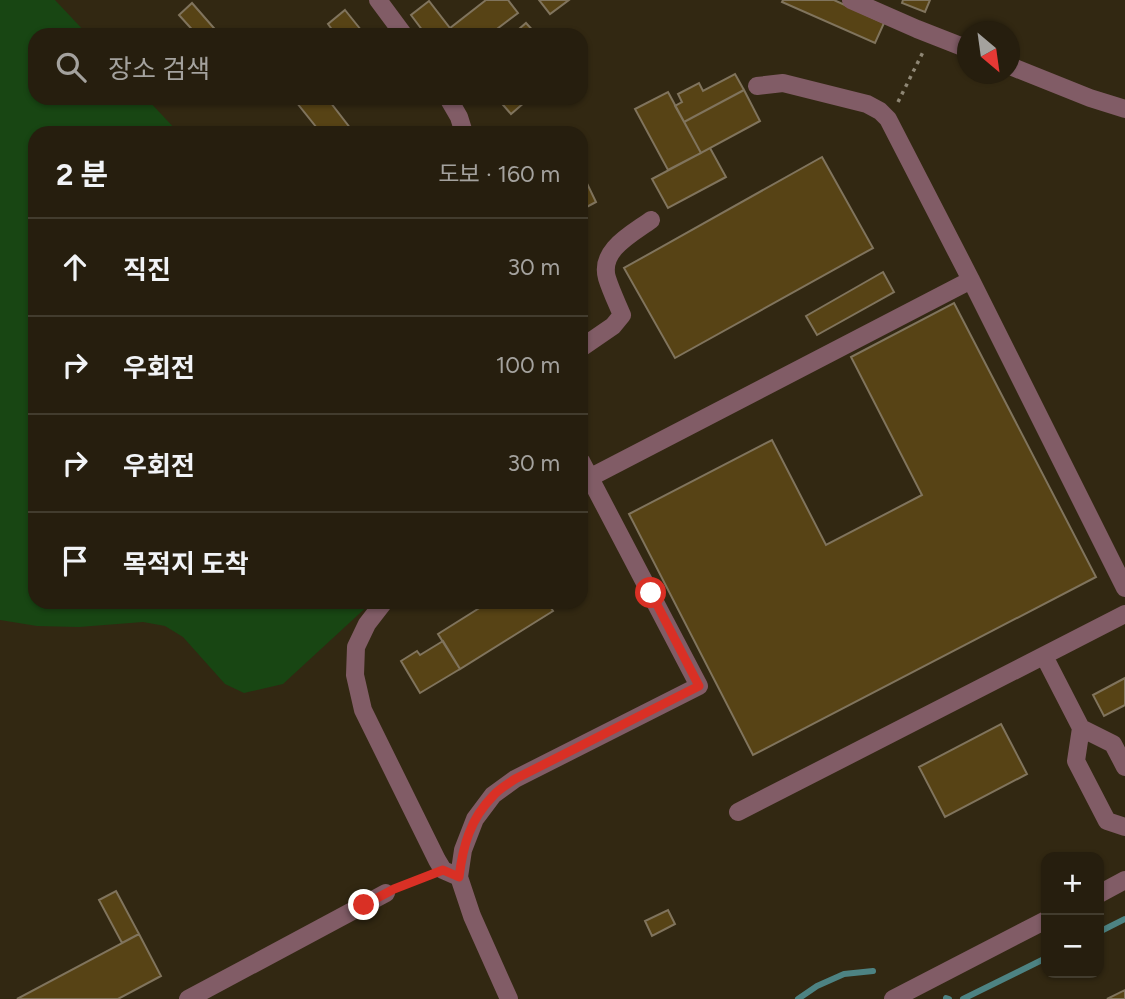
<!DOCTYPE html>
<html lang="ko">
<meta charset="utf-8">
<style>
:root{--surface:#261e0e;--page:#322b1c;--text:#f1f3f6;--muted:#a4a29e;--line:#423c2e}
body{margin:0;font-family:Figtree,"Noto Sans KR",sans-serif;background:var(--page);color:var(--text)}
.controls{position:absolute;right:21px;bottom:21px;display:grid;overflow:hidden;border-radius:14px;box-shadow:0 2px 5px #0004}
.controls button{width:63px;height:63px;display:grid;place-items:center;padding:0;border:0;border-bottom:2px solid var(--line);background:var(--surface);color:var(--text);font:35px sans-serif}
.compass{position:absolute;left:957px;top:21px;width:63px;height:63px;border-radius:50%;background:var(--surface);box-shadow:0 2px 5px #0004;rotate:151deg}
.stop{position:absolute;width:21px;height:21px;margin:-16px;border:5px solid #d93025;border-radius:50%;background:#fff}
.stop.end{background:#d93025;border-color:#fff;box-shadow:0 2px 7px #0008}
.list{margin:0;padding:0;list-style:none}
h2{display:flex;justify-content:space-between;align-items:center;height:91px;margin:0;padding:0 28px;font-size:30px}
h2 small{font-size:23px;font-weight:400;color:var(--muted)}
.list li{display:grid;grid-template-columns:46px 1fr auto;gap:21px;align-items:center;box-sizing:border-box;height:98px;padding:0 28px;border-top:2px solid var(--line)}
.list b{display:block;font-size:26px;white-space:nowrap}
.list em{font-size:23px;font-style:normal;color:var(--muted)}
.icon{flex:none;width:38px;height:38px;fill:none;stroke:currentColor;stroke-width:2;stroke-linecap:round;stroke-linejoin:round}
.map{position:relative;flex:none;width:1125px;height:999px;overflow:hidden}
.search{position:absolute;background:var(--surface);box-shadow:0 2px 5px #0004;left:28px;top:28px;width:560px;height:77px;display:flex;align-items:center;gap:18px;box-sizing:border-box;padding:0 24px;border-radius:21px;color:var(--muted);font-size:26px}
.panel{position:absolute;background:var(--surface);box-shadow:0 2px 5px #0004;left:28px;top:126px;width:560px;height:483px;border-radius:21px}
.map>svg:first-child{display:block}
</style>
<div class="map">
<svg width="1125" height="999" viewBox="0 0 1125 999">
<rect width="100%" height="100%" fill="#322812"/>
<path fill="#184613" d="M0 0H55L88 35H35V98H146L179 133H35V602H372L283 684 244 693 225 684 183 637 165 626 143 622 79 627 37 626 0 620Z"/>
<g fill="none" stroke-linecap="round" stroke-linejoin="round">
<path stroke="#4d8383" stroke-width="6" d="M1099 932 1125 919
M946 998 949 999
M798 999 817 986 844 974 873 971
M963 999 1046 958"/>
</g>
<path fill="#574315" stroke="#80745d" stroke-width="2" d="M486 0H508L518 13 489 35H426L411 15 429 1 450 28Z
M539 0H569L550 14Z
M783 0H834L884 23 875 43 782 2Z
M903 0H930L925 12 902 3Z
M192 3 220 35H197L179 15Z
M345 10 365 35H336L328 24Z
M526 23 537 35H512Z
M735 74 744 90 684 122 675 106 682 102 678 94 699 83 703 91Z
M744 90 760 121 701 153 684 122Z
M668 92 701 153 668 170 635 109Z
M293 98H327L354 133H321Z
M497 98H521L525 102 511 114Z
M710 148 726 177 668 208 652 179Z
M822 157 873 248 675 358 624 268Z
M581 171 596 202 581 210Z
M883 272 894 292 817 335 806 316Z
M954 303 1096 577 753 755 629 514 772 440 826 545 922 495 851 357Z
M489 602H547L553 611 460 669 438 634Z
M443 641 460 669 420 693 401 661 417 651 420 655Z
M1125 678V705L1104 716 1093 695Z
M1001 724 1027 774 945 817 919 767Z
M116 891 139 934 122 943 99 900Z
M668 910 675 924 652 936 645 921Z
M139 934 161 976 118 999H17Z
M1125 990V999H1107Z"/>
<g fill="none" stroke-linecap="round" stroke-linejoin="round">
<path stroke="#8f8775" stroke-width="3.5" stroke-dasharray="3.5 5" stroke-linecap="butt" d="M898 102 923 52
M402 886 425 878"/>
<path stroke="#815c66" stroke-width="18" d="M378 0 404 35
M851 0 917 29 968 49
M1010 66 1090 98 1125 109
M757 86 783 83 867 104 880 111 888 119 971 280 1125 588
M448 98 459 117 464 133
M581 348 613 326 622 315C617 303 611 291 607 278 599 250 632 234 651 220
M582 479 591 477 971 280
M384 602 367 624 356 647 355 675 363 710 437 860 443 870 459 877
M1044 656 1081 728 1113 744 1125 767
M1081 728 1076 761 1107 821 1125 827
M738 812 1125 614
M1099 894 1125 880
M188 999 386 893
M509 999 472 916 459 877 463 850 475 819 493 795 515 779 699 686 581 461
M893 999 1046 920"/>
</g>
<g fill="none" stroke-linecap="round" stroke-linejoin="round">
<path stroke="#d93025" stroke-width="9" d="M364 905 394 889 443 870 459 877C463 846 470 819 493 796 499 789 508 784 515 779L699 686 651 593"/>
</g>
</svg>
<div class="controls">
<button>+</button>
<button>−</button>
</div>
<svg class="compass" viewBox="-18 -18 36 36"><path d="M0-13l5 13h-10z" fill="#e53935"/><path d="M0 13l5-13h-10z" fill="#a4a29e"/></svg>
<div class="stop" style="left:651px;top:593px"></div>
<div class="stop end" style="left:364px;top:905px"></div>
<div class="search"><svg class="icon" aria-label="search" viewBox="0 0 24 24"><circle cx="10" cy="10" r="6"/><path d="M15 15l6 6"/></svg>장소 검색</div>
<section class="panel">
<h2>2 분<small>도보 · 160 m</small></h2>
<ul class="list">
<li><svg class="icon" aria-label="ahead" viewBox="0 0 24 24"><path d="M12 20V5M6 11l6-6 6 6"/></svg><div><b>직진</b></div><em>30 m</em></li>
<li><svg class="icon" aria-label="right" viewBox="0 0 24 24"><path d="M7 20v-9h11M14 6l5 5-5 5"/></svg><div><b>우회전</b></div><em>100 m</em></li>
<li><svg class="icon" aria-label="right" viewBox="0 0 24 24"><path d="M7 20v-9h11M14 6l5 5-5 5"/></svg><div><b>우회전</b></div><em>30 m</em></li>
<li><svg class="icon" aria-label="arrive" viewBox="0 0 24 24"><path d="M6 21V4h12l-3 4 3 4H6"/></svg><div><b>목적지 도착</b></div></li>
</ul>
</section>
</div>
